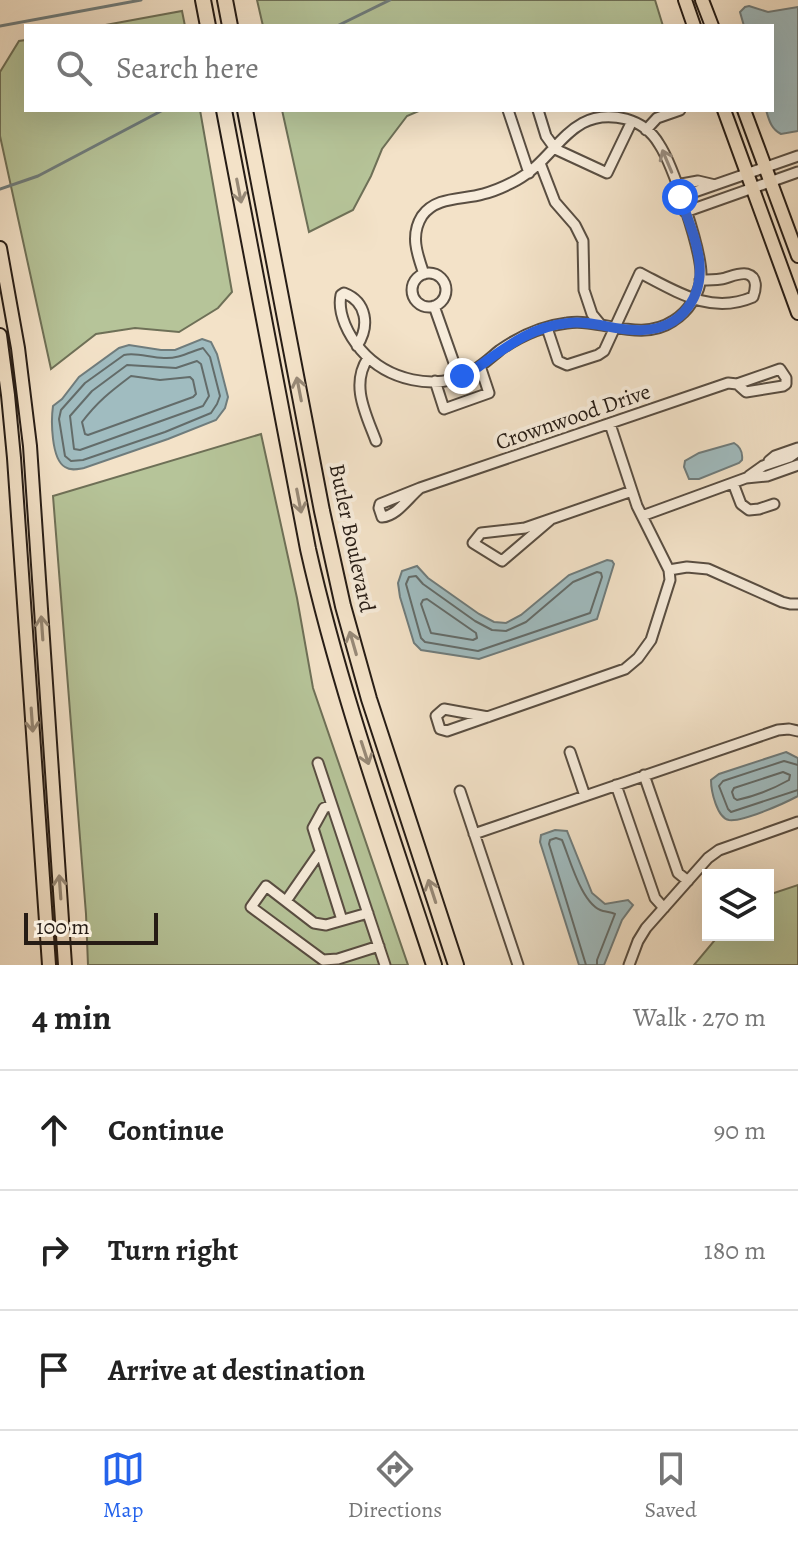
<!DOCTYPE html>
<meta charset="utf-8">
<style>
:root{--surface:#fff;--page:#f2f2f2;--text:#222;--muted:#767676;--line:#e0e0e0;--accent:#2563eb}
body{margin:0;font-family:Alegreya,serif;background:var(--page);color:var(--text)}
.controls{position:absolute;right:24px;bottom:24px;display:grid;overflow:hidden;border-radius:0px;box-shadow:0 8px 32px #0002}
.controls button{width:72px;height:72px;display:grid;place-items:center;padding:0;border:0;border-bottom:2px solid var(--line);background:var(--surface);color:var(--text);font:40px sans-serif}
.scale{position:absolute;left:24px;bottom:20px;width:134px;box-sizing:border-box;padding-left:8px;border:4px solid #261c15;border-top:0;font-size:22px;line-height:28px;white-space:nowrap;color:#261c15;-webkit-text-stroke:6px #f7ecdb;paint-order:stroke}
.stop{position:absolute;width:24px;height:24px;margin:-18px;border:6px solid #2563eb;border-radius:50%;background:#fff}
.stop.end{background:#2563eb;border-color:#fff;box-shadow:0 2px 8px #0008}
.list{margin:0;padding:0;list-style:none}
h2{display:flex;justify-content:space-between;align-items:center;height:104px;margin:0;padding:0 32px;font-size:34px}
h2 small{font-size:26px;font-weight:400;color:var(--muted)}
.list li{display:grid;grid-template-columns:52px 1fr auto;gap:24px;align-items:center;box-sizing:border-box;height:120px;padding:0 32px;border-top:2px solid var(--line)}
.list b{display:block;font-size:30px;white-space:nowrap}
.list em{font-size:26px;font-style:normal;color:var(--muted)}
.icon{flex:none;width:44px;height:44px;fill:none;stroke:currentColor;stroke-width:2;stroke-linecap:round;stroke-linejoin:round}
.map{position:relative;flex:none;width:798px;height:965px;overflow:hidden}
.search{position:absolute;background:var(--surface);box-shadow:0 8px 32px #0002;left:24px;right:24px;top:24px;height:88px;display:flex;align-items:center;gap:20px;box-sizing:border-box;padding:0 28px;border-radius:0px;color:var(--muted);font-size:30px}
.sheet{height:464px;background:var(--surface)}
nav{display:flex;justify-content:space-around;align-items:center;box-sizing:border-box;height:112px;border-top:2px solid var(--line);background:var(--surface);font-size:22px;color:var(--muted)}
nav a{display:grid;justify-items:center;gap:4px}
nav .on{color:var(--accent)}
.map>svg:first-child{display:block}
</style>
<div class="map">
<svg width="798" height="965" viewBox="0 0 798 965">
<rect width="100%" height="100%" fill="#f3e2c8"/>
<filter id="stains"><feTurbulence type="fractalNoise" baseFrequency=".0025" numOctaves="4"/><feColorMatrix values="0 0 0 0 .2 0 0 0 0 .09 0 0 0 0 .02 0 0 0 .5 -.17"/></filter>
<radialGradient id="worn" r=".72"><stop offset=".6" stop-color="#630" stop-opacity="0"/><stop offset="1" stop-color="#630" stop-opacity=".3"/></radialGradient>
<path fill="#b6c499" stroke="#6e7057" stroke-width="2" d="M257 0H655L663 26H263Z
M182 11 185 26H100Z
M26 40V110H200L232 292 218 308 179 332 135 328 96 334 51 369 0 136V72L19 41Z
M282 110H421L407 116 382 149 371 176 353 210 309 232Z
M261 434 297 598 313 688 408 965H88L86 914 53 496Z
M798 885V965H694L719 935H768V895Z"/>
<path fill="#a0bcc0" stroke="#6f7c7c" stroke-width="2" d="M749 6 768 12 798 7V131L781 134C771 129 769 120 766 110H772V26H744L740 12 745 7Z
M202 339 211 342 217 354 228 397 225 408 216 420 168 439 84 468C78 469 71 471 65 467 51 459 51 420 53 406L62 399 79 377 119 348 129 345 161 350H175Z
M734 443C741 447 743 452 742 460L739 463 699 479H689L684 467 685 461 699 453Z
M607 560 612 561 614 564 597 619 479 659 421 650 414 643 400 597 398 583 402 571 417 566 428 578 479 614 494 622 506 623 521 615 569 575Z
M786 752 798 758V796C785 803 743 822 729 820 717 818 711 791 711 780L719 774Z
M555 830 567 831 592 893 605 904 628 900 633 905 622 920 604 965H579L540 842 541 835Z"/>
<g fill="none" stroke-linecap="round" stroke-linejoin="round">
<path stroke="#636c6a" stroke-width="2" d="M203 348 210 357 220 396 217 404 211 413 165 432 83 460 71 461 65 456 59 419 61 410 85 383 124 355C137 352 150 358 164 358 178 359 190 352 203 348Z
M197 361 201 364 209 396 203 406 80 450 74 449 70 416 92 391 127 365 176 368Z
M131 376 160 380 190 377 193 380 196 394 193 397 88 435 85 434 82 422C98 401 110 392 131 376Z
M597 572 601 573 602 577 590 613 478 651 425 642 421 638 406 584 409 577 416 576 423 584 475 621 492 630 506 631 526 622 573 582Z
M423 600 427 599 476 633 477 638 473 640 431 633 421 604Z
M798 765 784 761 723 781 719 786 728 809 731 812 798 790
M783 772 790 775 789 780C773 789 755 796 737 800L734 798 732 792 734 788Z
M586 965 549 844 550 840 556 838 562 840C570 859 582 906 603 911 607 912 611 912 615 914L597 960V965"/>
<path stroke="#6f7c7c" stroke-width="3" d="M0 26 141 0
M337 26 390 0
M0 189 38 176 163 110"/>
<g stroke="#594e42" stroke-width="13">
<path id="minor" d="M508 110 529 173
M538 110 546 136 554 147
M646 130 657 118 680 110
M553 148 607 173 632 121
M540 163 555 202 575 225 583 241 584 290 592 314 601 325
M676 185 698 181 715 185
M680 197 798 156
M685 212 798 172
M412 290a17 17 0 1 1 34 0a17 17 0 1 1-34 0Z
M434 306 459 377
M547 328 558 361 567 365 598 355 604 351 640 273C677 292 711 315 753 297 756 289 758 277 747 274 739 272 728 278 721 279 714 280 707 280 700 280
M357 346C370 326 367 302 344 293L341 295C337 314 349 336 361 350 387 380 435 392 471 372 482 366 491 357 500 350 520 336 542 326 567 323 602 318 640 343 673 321 688 312 700 294 701 276 702 252 673 165 659 144 652 132 640 123 626 119 569 105 558 158 517 180 506 186 495 191 483 194 463 200 436 196 422 216 410 235 417 254 424 274
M368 358C350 385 366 414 376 441
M435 381 444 409 489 393 480 366
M769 461 775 456 798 448
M749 476 763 466 790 457 798 451
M733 483 741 504 749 510 759 509 774 504
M420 488C408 498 397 516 382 517L379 508 380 504 420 488 728 383 737 384 780 369 786 378V384L783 386 746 392 737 384
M642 516 746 478 767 476 798 465
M550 520 502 561 473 543 481 533 525 528 632 491
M669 570 687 567 708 569 782 602 790 604H798
M488 717 444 709 436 716 440 729 447 731 625 669 638 658 651 640 670 580 669 570 637 506 610 424
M570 752 585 796
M318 763 385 965
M644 775 678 873 688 881
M616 785 655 898 664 908
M460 791 518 965
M332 805 324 808 313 828 342 920
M474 834 778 730 789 729 798 731
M286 901 320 852
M368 913 326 925 314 923 266 886 251 907 323 960 338 959 379 946
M629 965 638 941 646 928 708 858 719 850 798 822"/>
</g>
<g stroke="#261c15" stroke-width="16">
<path id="major" d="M685 0 694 26
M702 0 712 26
M724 110 798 313
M744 110 798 256
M0 248 18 348 30 446 65 965
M0 335 8 395 14 458 49 965"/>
</g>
<g stroke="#261c15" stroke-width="18">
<path id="highway" d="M203 0 208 26
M225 0 230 26
M224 110 308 549C340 691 389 827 434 965
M245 110 322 511 343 606 369 699 456 965"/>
</g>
<use href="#minor" stroke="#f7ecdb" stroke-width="9"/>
<use href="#major" stroke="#f3e2c8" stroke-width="12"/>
<use href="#highway" stroke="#f3e2c8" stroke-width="14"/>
</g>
<defs><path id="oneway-shaft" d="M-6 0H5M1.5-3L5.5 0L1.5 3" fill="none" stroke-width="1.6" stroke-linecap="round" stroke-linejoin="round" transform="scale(2)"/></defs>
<use stroke="#998e82" href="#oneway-shaft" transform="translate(667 161) rotate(-113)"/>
<g stroke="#978977">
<use href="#oneway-shaft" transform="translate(239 191) rotate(79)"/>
<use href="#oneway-shaft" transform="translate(299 389) rotate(-101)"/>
<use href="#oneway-shaft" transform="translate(299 501) rotate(79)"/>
<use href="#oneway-shaft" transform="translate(42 628) rotate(-94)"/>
<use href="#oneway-shaft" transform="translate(353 643) rotate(-106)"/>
<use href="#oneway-shaft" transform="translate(32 720) rotate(86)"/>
<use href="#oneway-shaft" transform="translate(365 753) rotate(72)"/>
<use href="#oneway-shaft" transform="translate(60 887) rotate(-94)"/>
<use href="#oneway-shaft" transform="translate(432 891) rotate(-108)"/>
</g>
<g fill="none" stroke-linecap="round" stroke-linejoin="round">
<path stroke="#2563eb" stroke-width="10" d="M462 376 471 372C503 350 528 327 568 323 591 320 612 330 635 330 653 331 672 326 684 312 715 278 693 234 680 197"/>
</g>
<g text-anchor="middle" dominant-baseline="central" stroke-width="8" stroke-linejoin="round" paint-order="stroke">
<g font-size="22" fill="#261c15" stroke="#f7ecdb">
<text transform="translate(573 417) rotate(-19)">Crownwood Drive</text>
<text transform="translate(352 538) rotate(78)">Butler Boulevard</text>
</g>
</g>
<rect width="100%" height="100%" filter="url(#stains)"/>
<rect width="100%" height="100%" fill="url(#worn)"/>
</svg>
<div class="controls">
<button><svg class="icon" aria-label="layers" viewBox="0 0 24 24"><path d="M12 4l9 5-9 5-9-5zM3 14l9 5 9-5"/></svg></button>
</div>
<div class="scale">100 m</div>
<div class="stop" style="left:680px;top:197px"></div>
<div class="stop end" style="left:462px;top:376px"></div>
<div class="search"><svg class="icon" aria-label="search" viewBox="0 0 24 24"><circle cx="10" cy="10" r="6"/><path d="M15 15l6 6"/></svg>Search here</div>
</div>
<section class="sheet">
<h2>4 min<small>Walk · 270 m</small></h2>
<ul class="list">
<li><svg class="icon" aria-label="ahead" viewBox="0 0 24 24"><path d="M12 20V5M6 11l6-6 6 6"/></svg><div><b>Continue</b></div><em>90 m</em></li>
<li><svg class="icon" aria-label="right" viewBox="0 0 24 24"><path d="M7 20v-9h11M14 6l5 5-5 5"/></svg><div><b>Turn right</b></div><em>180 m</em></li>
<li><svg class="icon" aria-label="arrive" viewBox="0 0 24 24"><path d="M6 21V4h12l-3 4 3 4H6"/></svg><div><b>Arrive at destination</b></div></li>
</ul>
</section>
<nav>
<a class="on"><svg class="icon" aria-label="map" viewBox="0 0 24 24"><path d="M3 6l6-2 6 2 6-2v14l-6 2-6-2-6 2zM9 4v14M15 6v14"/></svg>Map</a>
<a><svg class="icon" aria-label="directions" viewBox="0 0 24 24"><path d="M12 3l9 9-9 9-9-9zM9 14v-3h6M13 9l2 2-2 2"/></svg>Directions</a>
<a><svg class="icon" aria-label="saved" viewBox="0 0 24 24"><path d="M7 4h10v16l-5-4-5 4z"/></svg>Saved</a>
</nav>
